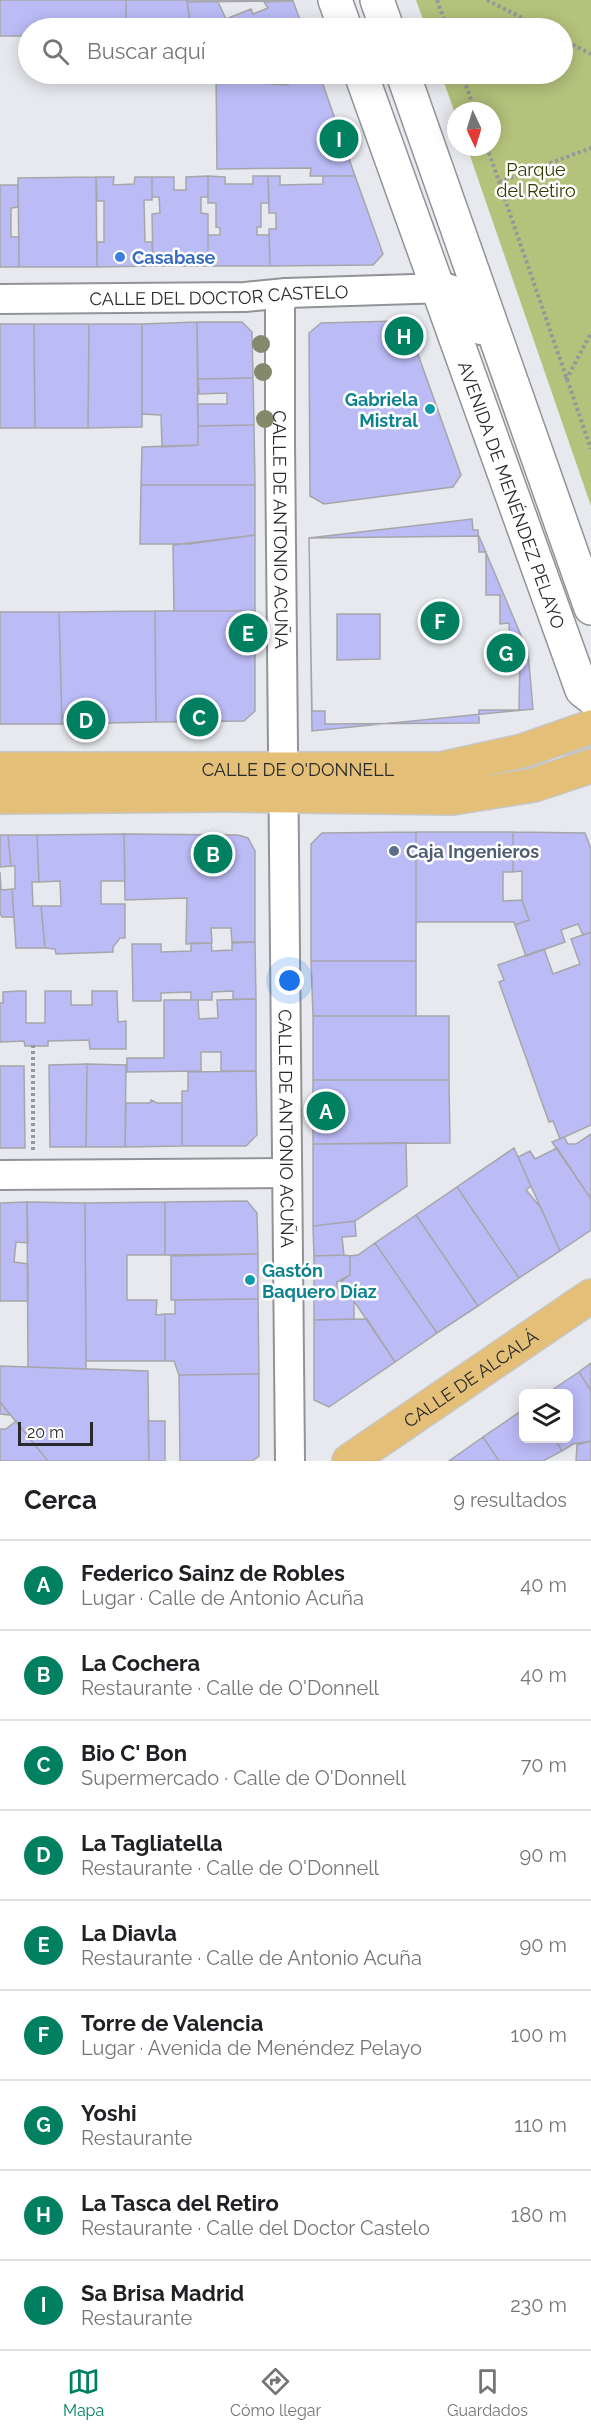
<!DOCTYPE html>
<html lang="es">
<meta charset="utf-8">
<style>
:root{--surface:#fff;--page:#f6f6f6;--text:#202124;--muted:#757577;--line:#e0e0e0;--accent:#008060}
body{margin:0;font-family:Raleway,sans-serif;background:var(--page);color:var(--text)}
.controls{position:absolute;right:18px;bottom:18px;display:grid;overflow:hidden;border-radius:9px;box-shadow:0 3px 15px #0003}
.controls button{width:54px;height:54px;display:grid;place-items:center;padding:0;border:0;border-bottom:2px solid var(--line);background:var(--surface);color:var(--text);font:30px sans-serif}
.compass{position:absolute;left:447px;top:102px;width:54px;height:54px;border-radius:50%;background:var(--surface);box-shadow:0 3px 15px #0003;rotate:176deg}
.scale{position:absolute;left:18px;bottom:15px;width:75px;box-sizing:border-box;padding-left:6px;border:3px solid #28292b;border-top:0;font-size:16px;line-height:21px;white-space:nowrap;color:#28292b;-webkit-text-stroke:4px #fff;paint-order:stroke}
.you{position:absolute;left:290px;top:981px;width:21px;height:21px;margin:-15px;border:4px solid #fff;border-radius:50%;background:#1a73e8;box-shadow:0 0 0 9px #1a73e833}
.badge{display:grid;place-items:center;width:39px;height:39px;border-radius:50%;background:var(--accent);color:#fff;font-size:20px;font-weight:700}
.pin{position:absolute;translate:-50% -50%;border:3px solid #fff;box-shadow:0 2px 6px #0006}
.list{margin:0;padding:0;list-style:none}
h2{display:flex;justify-content:space-between;align-items:center;height:78px;margin:0;padding:0 24px;font-size:26px}
h2 small{font-size:20px;font-weight:400;color:var(--muted)}
.list li{display:grid;grid-template-columns:39px 1fr auto;gap:18px;align-items:center;box-sizing:border-box;height:90px;padding:0 24px;border-top:2px solid var(--line)}
.list b{display:block;font-size:22px;white-space:nowrap}
.list p{margin:0;font-size:20px;white-space:nowrap;color:var(--muted)}
.list em{font-size:20px;font-style:normal;color:var(--muted)}
.icon{flex:none;width:33px;height:33px;fill:none;stroke:currentColor;stroke-width:2;stroke-linecap:round;stroke-linejoin:round}
.map{position:relative;flex:none;width:591px;height:1461px;overflow:hidden}
.search{position:absolute;background:var(--surface);box-shadow:0 3px 15px #0003;left:18px;right:18px;top:18px;height:66px;display:flex;align-items:center;gap:15px;box-sizing:border-box;padding:0 21px;border-radius:33px;color:var(--muted);font-size:22px}
.sheet{height:888px;background:var(--surface)}
nav{display:flex;justify-content:space-around;align-items:center;box-sizing:border-box;height:84px;border-top:2px solid var(--line);background:var(--surface);font-size:16px;color:var(--muted)}
nav a{display:grid;justify-items:center;gap:3px}
nav .on{color:var(--accent)}
.map>svg:first-child{display:block}
</style>
<div class="map">
<svg width="591" height="1461" viewBox="0 0 591 1461">
<rect width="100%" height="100%" fill="#e7e9ee"/>
<path fill="#b4c27b" d="M416 0H591V506L467 147H492V111H456V116L441 74H562V28H426Z"/>
<path fill="#bbbbf6" stroke="#a6a6aa" stroke-width="1.5" fill-rule="evenodd" d="M0 0H126V28H28V36H0Z
M126 0H187L191 28H126Z
M187 0H292L293 1 187 2Z
M293 1 303 28H191L187 2H218L226 19 251 9 253 14 268 8 264 2Z
M216 74H246L245 82 288 85V77L321 79 355 176H310L311 168 217 169Z
M244 74H319L321 79 288 77Z
M208 176V197H201V213L208 214V266H153L152 214 160 213 159 197H152V177H174V190H186V177Z
M208 176 225 177V184H253V176H268L269 203H261V227H257V235H269L270 266H208V235H220V228L216 227V203H208Z
M268 176H280V185L323 184V176H355L383 254 373 265 270 266 269 229H276V213H269Z
M96 177H114L113 185 134 184 135 177H152V200H144L145 242H152L153 266 97 267V242H104V201H97Z
M96 177 97 267H19L18 178Z
M0 185H18V207L11 208V237H19V267H0Z
M397 321 410 332 461 475 453 487 324 504 310 496 309 333 321 323Z
M197 322H242L252 332 253 378 198 379Z
M197 322 198 445 162 447 161 415 142 414V324Z
M0 324H34L35 428H0Z
M34 324H89L88 428H35Z
M89 324H142V427L88 428Z
M253 378 254 425 198 426V404H227V393L199 394 198 379Z
M254 425 255 485H141L142 447 198 445V426Z
M141 485H255V535L189 544H140Z
M472 519 473 530H478L479 552H486V595H500V624L509 623 510 656H520L519 710H479V723L325 724V711H312L309 538ZM337 614H380V659L337 660Z
M255 535V611H174L173 545Z
M479 536 528 652 533 709 312 731 309 538Z
M155 611H255V711L244 721 156 722Z
M155 611 156 722 62 724 59 612Z
M0 612H59L62 724H0Z
M416 832V961H311V844L322 833Z
M416 832H513V872H503V901L522 900 529 920 515 925 514 922H416Z
M513 832 585 833 591 849V932L583 935 578 924 561 930 565 942 526 956 515 925 529 920 522 900V871L513 872Z
M124 834 238 835 248 838 255 851V942L232 943 231 928H211L212 943 186 944 187 898 125 900Z
M124 834 125 881H101V904H125V938H120L113 947V952L56 954 55 949 45 948 41 906H61L60 881 39 882 37 835Z
M0 835H8L11 866 0 867Z
M8 835H37L39 882H32L33 906H41L45 948H16L12 889H15V866H11Z
M0 872 1 890 12 889 14 917H2L0 913Z
M591 932V1125L560 1139 553 1121 549 1122 499 982 504 980 498 965 544 949 553 974 580 964 571 939Z
M232 942H255L256 999H233V991L212 992V1000H191V992L161 993V1001H133L132 944H161V952L191 951V943H211L212 951 232 950Z
M311 961H416V1016H313Z
M19 991H26V1023H45V991H71V1005H92V991H117L118 1022 126 1021V1049H90L89 1040 48 1041V1046H25L24 1041 0 1042V1003H3V992Z
M256 999V1071H221V1052H201V1071L127 1072V1058H164V1000H198L199 1019 218 1018 217 1000Z
M313 1016H449V1080H313Z
M87 1064 126 1065 125 1147H86Z
M87 1064 86 1147H50L49 1065Z
M0 1066H24L25 1148H0Z
M256 1071 257 1135 246 1146H182V1091H188V1072Z
M313 1080H449L450 1143 313 1144Z
M151 1100 157 1103H182V1146L125 1147 126 1103H150Z
M591 1134V1199L552 1142 564 1137 568 1144H576Z
M406 1143 407 1186 355 1221 313 1226V1144Z
M514 1148 531 1186 526 1190 541 1208 560 1251 519 1278 457 1187Z
M557 1148 591 1199V1230L560 1251 518 1157 530 1151 535 1159Z
M457 1187 519 1278 478 1306 416 1215Z
M247 1201 257 1213 258 1254 165 1255V1202Z
M27 1202 28 1243 16 1242 14 1262 28 1264V1301H0V1203Z
M27 1202 85 1203 86 1369 28 1367Z
M165 1202V1255H127V1300H157L156 1315 165 1314V1361H86L85 1203Z
M416 1215 478 1306 437 1333 375 1243Z
M355 1221 356 1236 342 1237 344 1255 314 1256 313 1226Z
M375 1243 437 1333 395 1362 341 1282 350 1275V1256L358 1255Z
M258 1254V1299L171 1300V1256Z
M344 1255 350 1256V1275L337 1282V1291H346L354 1301V1319L314 1320V1256Z
M258 1299 259 1374 179 1375 174 1361H165V1314H175V1300Z
M367 1319 395 1362 329 1407 314 1400V1320Z
M591 1363V1391L579 1372Z
M0 1366 148 1371 149 1461H48L0 1402Z
M579 1372 591 1391V1441L573 1444 562 1451 554 1438H568V1394H546Z
M259 1374V1456L252 1461H180L179 1375Z
M0 1402 1 1403 10 1415 0 1414Z
M524 1409V1438H554L562 1451 543 1461H499L483 1437Z
M16 1421 30 1439 48 1461H0V1429H6Z
M148 1421H165V1461H149Z
M483 1437 499 1461H449Z
M591 1441V1461H576L577 1445Z"/>
<g fill="none" stroke-linecap="round" stroke-linejoin="round">
<path stroke="#c1c3c7" stroke-width="33" stroke-dasharray="33 16" stroke-linecap="butt" d="M468 776 524 769 591 747"/>
<g stroke="#919497" stroke-width="32">
<g id="street">
<path id="s1" d="M286 293 280 305V444L290 1461"/>
<path id="s2" d="M0 299 245 297 286 293 446 288C469 293 473 310 480 330"/>
<path d="M0 1175 287 1173"/>
</g>
</g>
<g stroke="#919497" stroke-width="36">
<g id="secondary">
<path d="M335 0 345 28"/>
<path d="M377 0 387 28"/>
<path id="s3" d="M361 74 582 690 591 697"/>
<path d="M403 74 591 608"/>
</g>
</g>
<g stroke="#c7c7c8" stroke-width="36">
<g id="primary">
<path id="s4" d="M0 769H440L522 751 591 727"/>
<path d="M0 797 225 795 453 798 534 785 591 766"/>
<path id="s5" d="M349 1461 591 1296"/>
</g>
</g>
<path stroke="#96979b" stroke-width="4" stroke-dasharray="3 3" stroke-linecap="butt" d="M437 0 447 28
M487 0 542 28
M562 39 591 54
M462 74 475 111
M487 147 591 449
M499 182 591 148
M566 380 591 333
M33 1045V1150"/>
<use href="#street" stroke="#fff" stroke-width="28"/>
<use href="#secondary" stroke="#fff" stroke-width="33"/>
<use href="#primary" stroke="#e3bf77" stroke-width="33"/>
</g>
<g fill="#85896b">
<circle cx="261" cy="344" r="9"/>
<circle cx="263" cy="372" r="9"/>
<circle cx="265" cy="419" r="9"/>
</g>
<circle fill="#3f7fe0" stroke="#fff" stroke-width="2" cx="120" cy="257" r="6"/>
<g fill="#0f9aa8" stroke="#fff" stroke-width="2">
<circle cx="430" cy="409" r="6"/>
<circle cx="250" cy="1280" r="6"/>
</g>
<circle fill="#5c6f8a" stroke="#fff" stroke-width="2" cx="394" cy="851" r="6"/>
<g text-anchor="middle" dominant-baseline="central" stroke-width="5" stroke-linejoin="round" paint-order="stroke">
<g font-size="18" fill="#343b00" stroke="#fff">
<text x="536" y="169">Parque<tspan x="536" dy="21">del Retiro</tspan></text>
</g>
<g font-size="18" font-weight="bold" fill="#366cbe" stroke="#fff" text-anchor="start">
<text x="132" y="257">Casabase</text>
</g>
<g font-size="18" fill="#28292b" stroke="#fff">
<text stroke="none"><textPath href="#s2" startOffset="219">CALLE DEL DOCTOR CASTELO</textPath></text>
<text stroke="none"><textPath href="#s3" startOffset="447">AVENIDA DE MENÉNDEZ PELAYO</textPath></text>
<text stroke="none"><textPath href="#s1" startOffset="238">CALLE DE ANTONIO ACUÑA</textPath></text>
<text stroke="none"><textPath href="#s4" startOffset="298">CALLE DE O'DONNELL</textPath></text>
<text stroke="none"><textPath href="#s1" startOffset="837">CALLE DE ANTONIO ACUÑA</textPath></text>
<text stroke="none"><textPath href="#s5" startOffset="147">CALLE DE ALCALÁ</textPath></text>
</g>
<g font-size="18" font-weight="bold" fill="#0d838f" stroke="#fff" text-anchor="end">
<text x="418" y="399">Gabriela<tspan x="418" dy="21">Mistral</tspan></text>
<text x="262" y="1270" text-anchor="start">Gastón<tspan x="262" dy="21">Baquero Díaz</tspan></text>
</g>
<g font-size="18" font-weight="bold" fill="#4e5e75" stroke="#fff" text-anchor="start">
<text x="406" y="851">Caja Ingenieros</text>
</g>
</g>
</svg>
<div class="controls">
<button><svg class="icon" aria-label="layers" viewBox="0 0 24 24"><path d="M12 4l9 5-9 5-9-5zM3 14l9 5 9-5"/></svg></button>
</div>
<svg class="compass" viewBox="-18 -18 36 36"><path d="M0-13l5 13h-10z" fill="#e53935"/><path d="M0 13l5-13h-10z" fill="#757577"/></svg>
<div class="scale">20 m</div>
<div class="you"></div>
<div class="pin badge" style="left:326px;top:1111px">A</div>
<div class="pin badge" style="left:213px;top:854px">B</div>
<div class="pin badge" style="left:199px;top:717px">C</div>
<div class="pin badge" style="left:86px;top:720px">D</div>
<div class="pin badge" style="left:248px;top:633px">E</div>
<div class="pin badge" style="left:440px;top:621px">F</div>
<div class="pin badge" style="left:506px;top:653px">G</div>
<div class="pin badge" style="left:404px;top:336px">H</div>
<div class="pin badge" style="left:339px;top:139px">I</div>
<div class="search"><svg class="icon" aria-label="search" viewBox="0 0 24 24"><circle cx="10" cy="10" r="6"/><path d="M15 15l6 6"/></svg>Buscar aquí</div>
</div>
<section class="sheet">
<h2>Cerca<small>9 resultados</small></h2>
<ul class="list">
<li><span class="badge">A</span><div><b>Federico Sainz de Robles</b><p>Lugar · Calle de Antonio Acuña</p></div><em>40 m</em></li>
<li><span class="badge">B</span><div><b>La Cochera</b><p>Restaurante · Calle de O'Donnell</p></div><em>40 m</em></li>
<li><span class="badge">C</span><div><b>Bio C' Bon</b><p>Supermercado · Calle de O'Donnell</p></div><em>70 m</em></li>
<li><span class="badge">D</span><div><b>La Tagliatella</b><p>Restaurante · Calle de O'Donnell</p></div><em>90 m</em></li>
<li><span class="badge">E</span><div><b>La Diavla</b><p>Restaurante · Calle de Antonio Acuña</p></div><em>90 m</em></li>
<li><span class="badge">F</span><div><b>Torre de Valencia</b><p>Lugar · Avenida de Menéndez Pelayo</p></div><em>100 m</em></li>
<li><span class="badge">G</span><div><b>Yoshi</b><p>Restaurante</p></div><em>110 m</em></li>
<li><span class="badge">H</span><div><b>La Tasca del Retiro</b><p>Restaurante · Calle del Doctor Castelo</p></div><em>180 m</em></li>
<li><span class="badge">I</span><div><b>Sa Brisa Madrid</b><p>Restaurante</p></div><em>230 m</em></li>
</ul>
</section>
<nav>
<a class="on"><svg class="icon" aria-label="map" viewBox="0 0 24 24"><path d="M3 6l6-2 6 2 6-2v14l-6 2-6-2-6 2zM9 4v14M15 6v14"/></svg>Mapa</a>
<a><svg class="icon" aria-label="directions" viewBox="0 0 24 24"><path d="M12 3l9 9-9 9-9-9zM9 14v-3h6M13 9l2 2-2 2"/></svg>Cómo llegar</a>
<a><svg class="icon" aria-label="saved" viewBox="0 0 24 24"><path d="M7 4h10v16l-5-4-5 4z"/></svg>Guardados</a>
</nav>
